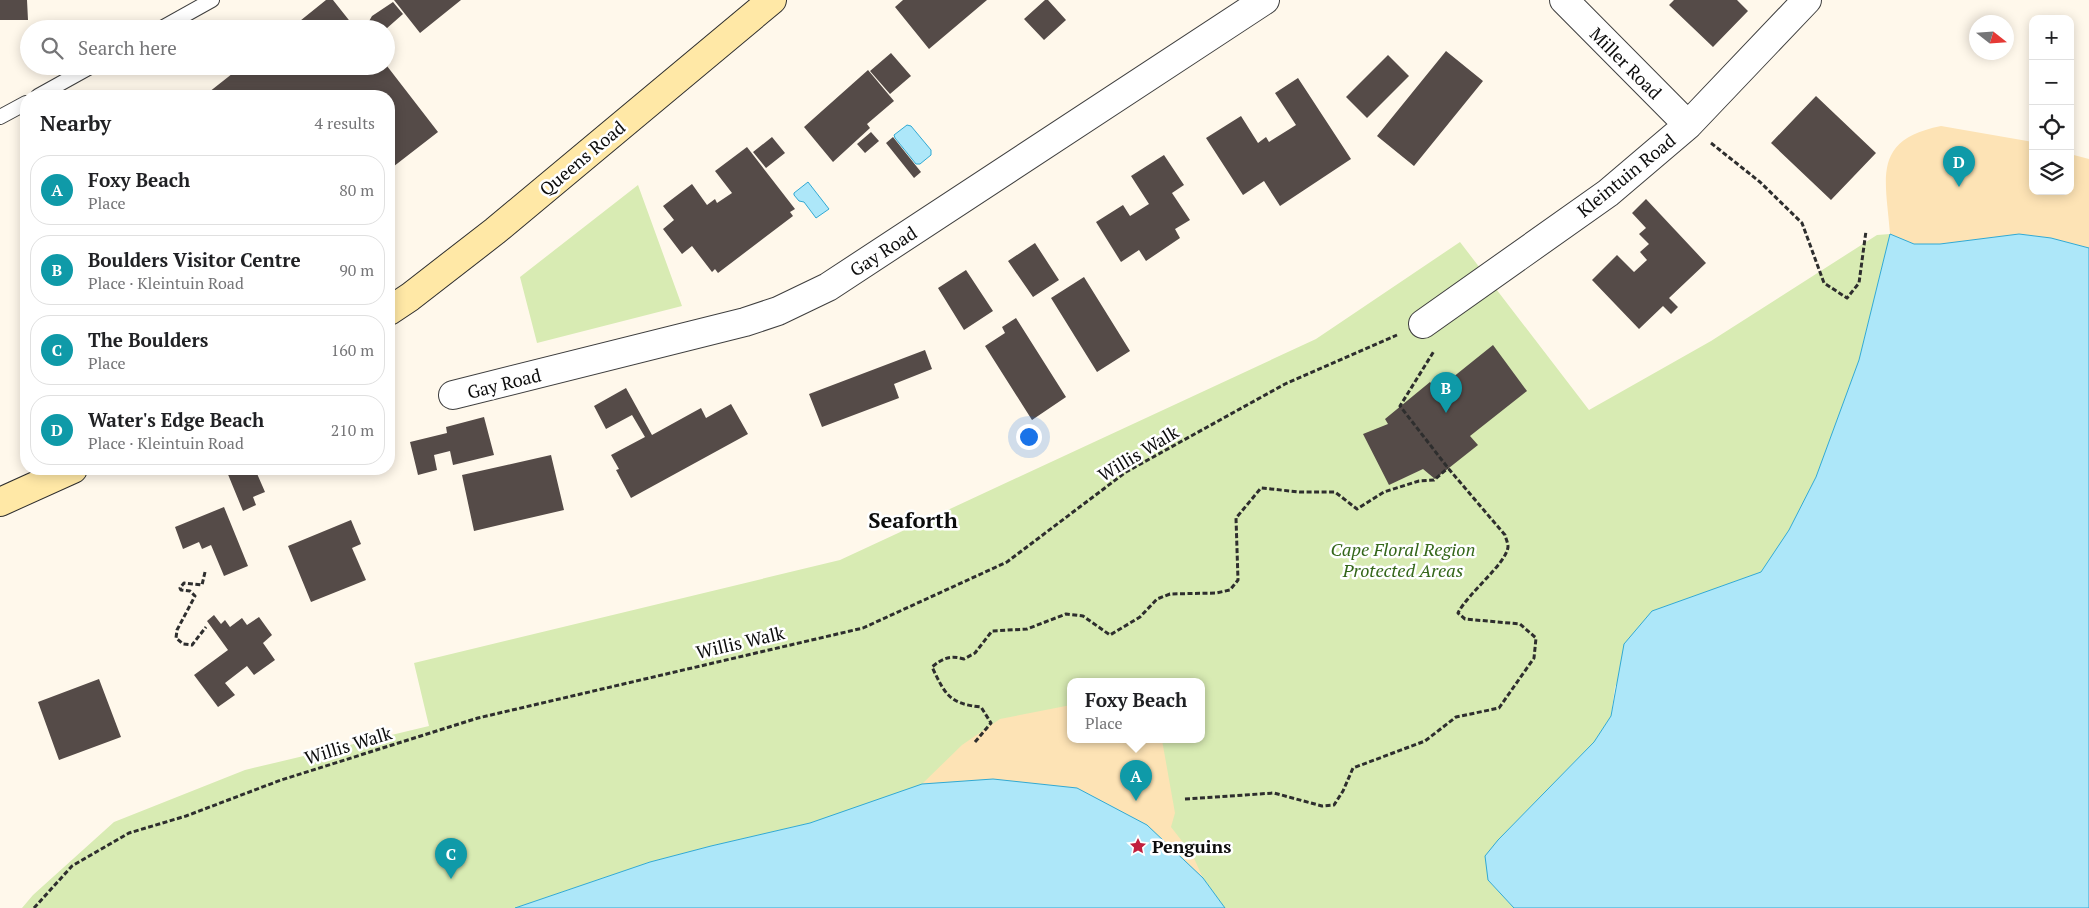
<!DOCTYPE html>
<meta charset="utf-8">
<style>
:root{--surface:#fff;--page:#f6f6f6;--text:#202124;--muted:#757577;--line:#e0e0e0;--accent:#7c3aed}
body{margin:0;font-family:"PT Serif",serif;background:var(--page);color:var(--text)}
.controls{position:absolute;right:15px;top:15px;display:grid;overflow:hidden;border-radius:10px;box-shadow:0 2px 12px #0003}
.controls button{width:45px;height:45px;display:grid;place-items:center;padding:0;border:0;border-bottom:1px solid var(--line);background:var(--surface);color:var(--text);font:25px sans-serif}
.compass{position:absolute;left:1969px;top:15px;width:45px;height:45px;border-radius:50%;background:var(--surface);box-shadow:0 2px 12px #0003;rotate:107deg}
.you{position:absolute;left:1028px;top:436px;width:18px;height:18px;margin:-12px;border:4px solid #fff;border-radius:50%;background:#1a73e8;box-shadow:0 0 0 8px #1a73e833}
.badge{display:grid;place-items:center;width:32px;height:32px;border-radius:50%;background:var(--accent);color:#fff;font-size:16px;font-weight:700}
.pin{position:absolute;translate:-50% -41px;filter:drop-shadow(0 1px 2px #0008)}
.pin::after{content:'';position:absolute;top:26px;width:18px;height:15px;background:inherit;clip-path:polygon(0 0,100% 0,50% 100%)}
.popup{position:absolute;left:1067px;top:678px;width:138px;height:65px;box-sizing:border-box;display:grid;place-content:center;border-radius:10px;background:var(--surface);filter:drop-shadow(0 1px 4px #0005);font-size:16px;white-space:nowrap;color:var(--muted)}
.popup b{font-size:19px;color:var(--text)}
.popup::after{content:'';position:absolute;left:50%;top:100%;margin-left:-10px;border:10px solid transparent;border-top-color:var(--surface)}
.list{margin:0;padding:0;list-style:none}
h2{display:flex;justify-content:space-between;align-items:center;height:65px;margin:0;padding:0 20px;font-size:21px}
h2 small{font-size:16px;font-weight:400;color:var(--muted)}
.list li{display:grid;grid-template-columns:32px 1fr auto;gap:15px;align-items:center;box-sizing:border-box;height:70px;margin:0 10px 10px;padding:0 10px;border:1px solid var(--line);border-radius:20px}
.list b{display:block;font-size:19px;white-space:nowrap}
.list p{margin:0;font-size:16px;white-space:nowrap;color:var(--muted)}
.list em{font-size:16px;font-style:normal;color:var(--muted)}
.icon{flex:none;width:28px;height:28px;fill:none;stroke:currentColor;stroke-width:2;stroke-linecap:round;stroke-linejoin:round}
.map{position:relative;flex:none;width:2089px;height:908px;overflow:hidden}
.search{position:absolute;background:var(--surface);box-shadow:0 2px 12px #0003;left:20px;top:20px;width:375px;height:55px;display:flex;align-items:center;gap:12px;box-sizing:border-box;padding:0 18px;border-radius:28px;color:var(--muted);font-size:19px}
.panel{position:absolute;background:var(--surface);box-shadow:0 2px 12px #0003;left:20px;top:90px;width:375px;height:385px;border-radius:20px}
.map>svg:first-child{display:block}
</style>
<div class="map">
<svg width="2089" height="908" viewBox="0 0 2089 908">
<rect width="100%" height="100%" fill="#fff8eb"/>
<path fill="#d8ebb3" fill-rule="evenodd" d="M638 185 682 306 537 343 520 277Z
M1890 234 1859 360 1816 477 1789 530 1761 572 1652 611 1615 687 1611 716 1594 742 1498 840 1488 880 1514 908H1225L1203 878 838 814 810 823 711 846 650 862 515 908H22L33 895 114 822 245 770 429 726 414 663 840 560 1316 339 1460 242 1589 410 1711 341 1877 235ZM1071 682H1201V740H1071Z"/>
<path fill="#fde3b5" d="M1941 126 2033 142V191H2070V154L2089 159V248L2051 238 2020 234 1940 244H1914L1890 234C1886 179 1871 140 1941 126Z
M1071 705V740H1162L1175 813 1171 827 1192 854 1203 878 1147 825 993 779 922 784 962 745 1000 719Z"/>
<path fill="#ade7f9" stroke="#31a9d3" d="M907 125 911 126 931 150V155L920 164H916L895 138 894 135Z
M808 182 829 209 816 218 804 202 799 201 794 195V193Z
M1890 234 1914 244H1940L2019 234 2051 238 2089 248V908H1514L1488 880 1485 856 1498 840 1594 742 1611 716 1624 644 1652 611 1761 572 1789 530 1816 477 1859 360Z
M993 779 1077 788 1147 825 1203 878 1225 908H515L650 862 711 846 810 823 922 784Z"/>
<path fill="#554b48" d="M0 0H27L28 20H0Z
M326 0H333L356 29H290Z
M394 0H461L420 33Z
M903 0H987L929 49 895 7Z
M1045 0H1048L1066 20 1044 40 1024 19Z
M1674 0H1737L1748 11 1713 47 1669 5Z
M393 2 403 14 386 29H370L368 23 372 16Z
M1446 51 1483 81 1414 166 1377 136Z
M891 53 911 76 890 94 870 71Z
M1388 55 1409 76 1367 118 1346 97Z
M242 66H387L438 132 389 170V96H312L309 93 305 96H204Z
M868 70 894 101 867 124 870 128 833 162 804 127Z
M1298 78 1351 159 1280 206 1264 181 1243 195 1206 138 1241 116 1258 143 1266 137 1269 142 1296 125 1275 93Z
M1816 96 1876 153 1831 200 1771 143Z
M871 132 879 141 865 153 857 144Z
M772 137 785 153 766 168 753 152Z
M893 137 921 172 914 178 886 143Z
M747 147 795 209 790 212 793 216 718 273 715 269 712 272 692 246 682 254 663 229 674 220 663 206 692 184 707 205 715 199 717 203 732 193 715 171Z
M1164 155 1184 185 1172 193 1190 220 1175 229 1180 238 1146 261 1139 250 1121 262 1096 222 1123 205 1130 216 1149 204 1131 176Z
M1646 199 1706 263 1669 298 1678 307 1671 314 1663 306 1639 329 1592 280 1617 255 1634 272 1647 260 1640 252 1649 244 1639 234 1646 228 1632 213Z
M1035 243 1059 280 1033 297 1008 261Z
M966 270 993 311 964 330 938 288Z
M1084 277 1130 351 1097 372 1051 298Z
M1016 318 1066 397 1032 420 985 346 1005 333 1002 327Z
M1493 345 1527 391 1470 436 1478 445 1435 479 1423 469 1389 485 1363 434 1388 424 1385 419 1430 382 1437 390Z
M925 350 932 369 894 384 899 398 822 427 809 394Z
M626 388 652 435 701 408 706 418 731 404 748 434 631 498 616 470 619 469 611 455 645 437 632 415 606 429 594 406Z
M484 417 494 455 453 465 450 451 434 455 437 470 418 475 410 442 447 433 446 427Z
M551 455 564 510 474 531 462 475Z
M234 469H255L265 492 253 497 256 505 243 511 227 472Z
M224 507 248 566 224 576 211 545 202 549 199 542 183 549 175 527Z
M351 520 361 544 352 548 366 580 311 602 288 546Z
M214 615 221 624 225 620 230 627 242 618 247 625 259 617 272 635 263 643 275 660 254 675 247 666 225 683 235 695 218 707 194 675 228 650 207 621Z
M99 679 121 737 59 760 38 702Z"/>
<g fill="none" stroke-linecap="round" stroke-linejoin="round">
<g stroke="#3f3f3f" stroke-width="16">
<path id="lane" d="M160 29 212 0
M38 96 92 66
M0 117 26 103"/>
</g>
<g stroke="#3f3f3f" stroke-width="30">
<path id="street" d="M1564 0 1688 125
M1423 324 1608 193 1688 125 1807 0
M453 395 745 322 778 311 828 287 1265 0"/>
</g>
<g stroke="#2e2e2e" stroke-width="30">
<path id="secondary" d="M389 311 410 297 495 231 772 0
M0 502 73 469"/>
</g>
<path stroke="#2e2e2e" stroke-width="3" stroke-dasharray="5 2.5" stroke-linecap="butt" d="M1711 143 1760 182 1802 223 1824 283 1847 298 1859 283 1866 231
M205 572 202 585 184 583 180 588 181 590 190 591 195 596 177 630 176 638 183 644 192 645 206 627
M975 742 991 723 981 707C949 704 945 694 932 667 943 658 950 655 964 659L975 653 992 631 1027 629 1066 614 1083 616 1110 635 1140 617 1157 599 1170 594 1216 593 1230 590 1238 580 1236 518 1261 488 1300 492H1335L1357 509 1384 492 1419 481 1434 480 1448 468
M1185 799 1274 793 1322 806 1334 805 1343 791 1353 768 1425 741 1456 717 1499 708 1534 658 1536 638 1520 624 1465 619 1458 613C1468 593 1506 564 1508 547 1508 543 1506 539 1505 535L1448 468 1400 406 1434 351
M34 908 72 866 129 833 186 816 281 780 478 718 863 628 1007 562 1126 472 1285 384 1397 335"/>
<use href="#lane" stroke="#fff" stroke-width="14"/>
<use href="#street" stroke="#fff" stroke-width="28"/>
<use href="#secondary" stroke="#ffe8a6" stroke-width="28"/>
</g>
<defs>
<g id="sight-bare" transform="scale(1.35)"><path d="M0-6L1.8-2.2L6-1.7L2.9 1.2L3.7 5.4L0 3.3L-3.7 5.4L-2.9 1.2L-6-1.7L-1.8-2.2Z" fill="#c11f3d" stroke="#fff" stroke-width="2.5" paint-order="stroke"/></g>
</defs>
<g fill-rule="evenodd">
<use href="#sight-bare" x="1138" y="846"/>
</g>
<g text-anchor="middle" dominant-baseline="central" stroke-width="5" stroke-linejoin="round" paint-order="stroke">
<g font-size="18" fill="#0c0c0c" stroke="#fff">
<text transform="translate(1626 63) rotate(45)">Miller Road</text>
<text transform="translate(582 158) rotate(-40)">Queens Road</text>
<text transform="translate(1626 175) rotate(-39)">Kleintuin Road</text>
<text transform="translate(883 251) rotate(-33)">Gay Road</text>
<text transform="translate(504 383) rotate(-14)">Gay Road</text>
<text transform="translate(1138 453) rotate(-31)">Willis Walk</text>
<text transform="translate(740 642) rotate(-13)">Willis Walk</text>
<text transform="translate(348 745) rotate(-17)">Willis Walk</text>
</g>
<g font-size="18" font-style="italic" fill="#34661a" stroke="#fff">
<text x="1403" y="549">Cape Floral Region<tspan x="1403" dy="21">Protected Areas</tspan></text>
</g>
<g font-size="18" font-weight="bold" fill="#0c0c0c" stroke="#fff" text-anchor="start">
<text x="1152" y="846">Penguins</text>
</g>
<g font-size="22" font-weight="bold" fill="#0c0c0c" stroke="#fff">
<text x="913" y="519">Seaforth</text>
</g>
</g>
</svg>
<div class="controls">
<button>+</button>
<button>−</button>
<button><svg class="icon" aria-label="locate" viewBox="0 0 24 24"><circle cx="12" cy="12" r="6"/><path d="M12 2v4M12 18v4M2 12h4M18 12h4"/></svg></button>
<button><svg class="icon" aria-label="layers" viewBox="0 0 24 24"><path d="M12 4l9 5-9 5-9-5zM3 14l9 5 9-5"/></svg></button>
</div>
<svg class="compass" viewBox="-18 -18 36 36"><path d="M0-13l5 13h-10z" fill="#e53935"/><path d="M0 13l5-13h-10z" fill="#757577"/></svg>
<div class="you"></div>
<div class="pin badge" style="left:1136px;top:801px;background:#0f9aa8">A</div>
<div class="popup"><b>Foxy Beach</b>Place</div>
<div class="pin badge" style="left:1446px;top:413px;background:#0f9aa8">B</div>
<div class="pin badge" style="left:451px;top:879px;background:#0f9aa8">C</div>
<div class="pin badge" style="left:1959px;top:187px;background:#0f9aa8">D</div>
<div class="search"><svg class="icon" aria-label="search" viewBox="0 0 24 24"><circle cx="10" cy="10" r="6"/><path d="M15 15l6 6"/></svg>Search here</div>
<section class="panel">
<h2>Nearby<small>4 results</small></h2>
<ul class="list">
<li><span class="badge" style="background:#0f9aa8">A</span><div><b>Foxy Beach</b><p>Place</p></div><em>80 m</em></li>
<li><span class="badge" style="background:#0f9aa8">B</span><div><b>Boulders Visitor Centre</b><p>Place · Kleintuin Road</p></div><em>90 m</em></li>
<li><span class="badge" style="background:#0f9aa8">C</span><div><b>The Boulders</b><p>Place</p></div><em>160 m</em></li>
<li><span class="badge" style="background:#0f9aa8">D</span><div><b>Water's Edge Beach</b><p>Place · Kleintuin Road</p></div><em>210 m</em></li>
</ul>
</section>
</div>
